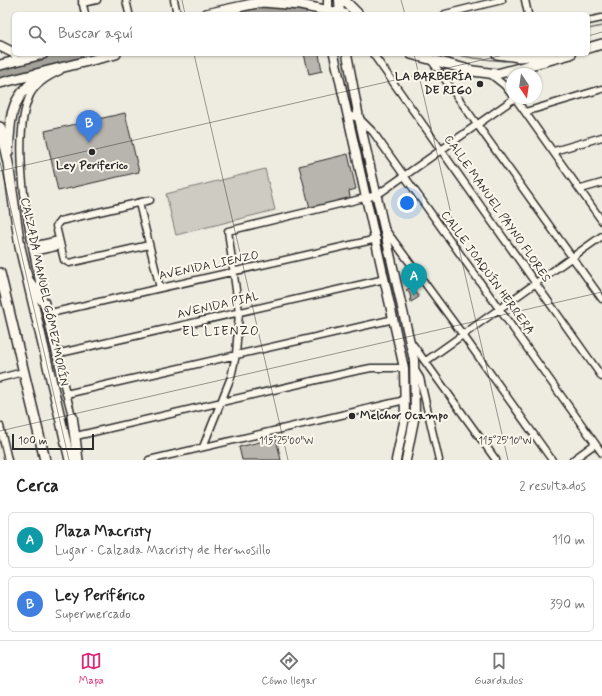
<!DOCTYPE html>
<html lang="es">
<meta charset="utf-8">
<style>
:root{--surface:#fff;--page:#f6f6f6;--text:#222;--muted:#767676;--line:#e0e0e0;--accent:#db2777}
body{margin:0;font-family:Mynerve,sans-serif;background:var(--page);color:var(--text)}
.compass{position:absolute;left:506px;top:68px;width:36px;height:36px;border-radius:50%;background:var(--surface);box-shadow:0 1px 3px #0004;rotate:167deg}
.scale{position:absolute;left:12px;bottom:10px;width:82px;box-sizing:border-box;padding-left:4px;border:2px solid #2b2b2b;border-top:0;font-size:11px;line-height:14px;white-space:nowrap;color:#2b2b2b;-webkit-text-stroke:3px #fbf7ec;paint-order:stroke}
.you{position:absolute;left:407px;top:203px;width:14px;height:14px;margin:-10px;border:3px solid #fff;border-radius:50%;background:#1a73e8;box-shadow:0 0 0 6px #1a73e833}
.badge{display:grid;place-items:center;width:26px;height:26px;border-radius:50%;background:var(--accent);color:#fff;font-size:13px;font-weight:700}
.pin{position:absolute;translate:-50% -33px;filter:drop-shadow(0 1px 2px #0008)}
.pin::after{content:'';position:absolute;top:21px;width:14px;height:12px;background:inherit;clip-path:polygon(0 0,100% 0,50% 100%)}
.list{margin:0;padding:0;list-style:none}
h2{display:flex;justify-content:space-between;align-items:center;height:52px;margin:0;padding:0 16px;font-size:17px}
h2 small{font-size:13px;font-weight:400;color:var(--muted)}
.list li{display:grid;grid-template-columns:26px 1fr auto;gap:12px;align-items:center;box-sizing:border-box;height:56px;margin:0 8px 8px;padding:0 8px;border:1px solid var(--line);border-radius:6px}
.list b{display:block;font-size:15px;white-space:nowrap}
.list p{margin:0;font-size:13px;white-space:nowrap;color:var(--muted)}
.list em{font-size:13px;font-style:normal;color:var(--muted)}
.icon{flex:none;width:22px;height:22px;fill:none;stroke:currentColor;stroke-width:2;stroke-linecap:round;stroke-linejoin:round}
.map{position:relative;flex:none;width:602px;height:460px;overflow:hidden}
.search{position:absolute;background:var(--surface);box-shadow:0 1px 3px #0004;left:12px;right:12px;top:12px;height:44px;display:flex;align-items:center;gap:10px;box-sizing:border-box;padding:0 14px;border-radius:6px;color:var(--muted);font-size:15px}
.sheet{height:180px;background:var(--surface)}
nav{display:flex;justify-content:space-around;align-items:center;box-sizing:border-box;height:56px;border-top:1px solid var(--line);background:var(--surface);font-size:11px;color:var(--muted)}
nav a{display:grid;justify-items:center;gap:2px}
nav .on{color:var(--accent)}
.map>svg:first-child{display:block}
</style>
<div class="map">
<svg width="602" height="460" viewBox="0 0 602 460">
<rect width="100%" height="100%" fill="#eeebe0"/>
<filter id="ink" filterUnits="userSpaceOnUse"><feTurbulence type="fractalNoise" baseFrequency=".025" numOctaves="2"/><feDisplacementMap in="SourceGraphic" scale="8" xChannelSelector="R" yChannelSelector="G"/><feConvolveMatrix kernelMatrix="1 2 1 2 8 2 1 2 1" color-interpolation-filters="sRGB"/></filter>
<g filter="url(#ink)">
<path fill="#cecbc2" stroke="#7c7b76" d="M265 169 275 210 176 235 166 194Z"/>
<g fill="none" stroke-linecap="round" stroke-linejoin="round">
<path stroke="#74726e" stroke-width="1.5" d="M588 29 602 26
M455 54 473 58 505 61"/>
<path stroke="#a4a29a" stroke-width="10" d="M247 14 267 10 302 14
M0 73 78 54"/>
</g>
<path fill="#b8b5ae" stroke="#2b2b2b" d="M304 54H319L322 71 309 74Z
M125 113 139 172 58 191 45 131Z
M348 154 356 189 349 191 350 198 310 208 299 166Z
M412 287 419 297 411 302 410 294 406 290Z
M276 438 281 460H242L239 447Z"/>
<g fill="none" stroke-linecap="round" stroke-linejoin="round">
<g stroke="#2b2b2b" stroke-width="9">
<path id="minor" d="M82 0 85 14
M126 0 129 13
M174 0 177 14
M525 0 528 14
M82 3 97 0
M445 14 502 0
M588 21 602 18
M373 54 602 377
M431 60 602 299
M60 71C49 76 36 83 30 95 0 159 55 348 73 420
M490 74 504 85 512 95
M515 98 602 221
M525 112 602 89
M348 115 359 118 373 132 602 453
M554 151 602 137
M581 189 602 183
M139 203 160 288
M385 229 463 335 552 460
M149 245 69 263 64 260 56 226 60 221 150 200
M32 246 59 240
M33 252 60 246
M46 314 377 239
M411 342 496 460
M56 354 385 279
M426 361 602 236
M415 370 420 378 439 460
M0 378 23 372
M66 394 394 319
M0 426 8 460
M76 436 351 372 371 368H404
M203 447 231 377 236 355 239 312 228 231 377 195 515 98
M149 460 405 400
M573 460 595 444"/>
</g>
<g stroke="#2b2b2b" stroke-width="11">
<path id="secondary" d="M328 0V14
M339 0 340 14
M334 54 404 368 405 418 396 460
M347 54 359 118 414 360 415 415 406 460"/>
</g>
<g stroke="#2b2b2b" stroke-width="12">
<path id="primary" d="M344 0 358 14
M206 14 262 2 300 5 344 14
M0 46 14 53
M588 48 602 44
M411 54 473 71 497 74 571 54
M497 54 519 57 551 54
M0 65 43 54
M0 83 116 54
M0 127 8 163 20 247 70 460
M8 152C11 114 9 98 43 74
M0 273 45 460
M29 281 44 303
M72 416 78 460"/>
</g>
<use href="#minor" stroke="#fbf7ec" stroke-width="6"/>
<use href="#secondary" stroke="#fbf7ec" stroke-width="8"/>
<use href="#primary" stroke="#fbf7ec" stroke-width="9"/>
</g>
</g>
<path fill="none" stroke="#2b2b2b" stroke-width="1" stroke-opacity="0.45" d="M182 0 185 14M401 0 405 14M588 36 602 32M194 54 288 460M414 54 508 460M0 162 69 460M0 171 508 54M0 431 602 292"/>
<g fill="#2b2b2b" stroke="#fbf7ec" stroke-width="1.5">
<circle cx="480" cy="84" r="4"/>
<circle cx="92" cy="152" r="4"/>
<circle cx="352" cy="416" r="4"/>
</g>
<g text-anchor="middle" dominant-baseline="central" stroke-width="4" stroke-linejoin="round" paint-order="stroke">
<g font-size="12" font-weight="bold" fill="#2b2b2b" stroke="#fbf7ec" text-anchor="end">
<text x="472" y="77">LA BARBERÍA<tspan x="472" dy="14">DE RIGO</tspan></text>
<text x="92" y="166" text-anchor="middle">Ley Periferico</text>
<text x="360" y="416" text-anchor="start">Melchor Ocampo</text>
</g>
<g font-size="12" fill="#2b2b2b" stroke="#fbf7ec">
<text transform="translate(497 209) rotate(55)">CALLE MANUEL PAYNO FLORES</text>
<text transform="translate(209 266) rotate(-12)">AVENIDA LIENZO</text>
<text transform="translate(487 273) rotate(54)">CALLE JOAQUÍN HERRERA</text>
<text transform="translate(44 292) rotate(78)">CALZADA MANUEL GÓMEZ MORÍN</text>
<text transform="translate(218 306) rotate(-13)">AVENIDA PIAL</text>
</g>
<g font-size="13" letter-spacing="1" fill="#2b2b2b" stroke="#fbf7ec">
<text x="221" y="331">EL LIENZO</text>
</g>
</g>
<g font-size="10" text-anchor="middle" fill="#2b2b2b" stroke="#fbf7ec" stroke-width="4" stroke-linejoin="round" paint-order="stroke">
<text x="286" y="444">115°25'00"W</text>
<text x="505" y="444">115°25'10"W</text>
</g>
</svg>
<svg class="compass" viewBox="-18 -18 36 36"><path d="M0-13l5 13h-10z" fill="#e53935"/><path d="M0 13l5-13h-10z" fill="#767676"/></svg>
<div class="scale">100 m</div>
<div class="you"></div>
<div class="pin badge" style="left:414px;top:296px;background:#0f9aa8">A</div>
<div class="pin badge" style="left:89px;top:143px;background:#3f7fe0">B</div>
<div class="search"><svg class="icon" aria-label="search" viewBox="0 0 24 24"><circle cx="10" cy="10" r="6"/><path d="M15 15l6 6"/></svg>Buscar aquí</div>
</div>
<section class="sheet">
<h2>Cerca<small>2 resultados</small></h2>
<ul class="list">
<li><span class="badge" style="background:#0f9aa8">A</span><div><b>Plaza Macristy</b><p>Lugar · Calzada Macristy de Hermosillo</p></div><em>110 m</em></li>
<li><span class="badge" style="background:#3f7fe0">B</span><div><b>Ley Periférico</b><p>Supermercado</p></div><em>390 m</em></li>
</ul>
</section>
<nav>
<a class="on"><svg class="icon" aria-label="map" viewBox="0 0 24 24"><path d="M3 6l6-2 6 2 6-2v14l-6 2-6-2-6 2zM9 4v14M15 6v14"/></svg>Mapa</a>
<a><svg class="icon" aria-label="directions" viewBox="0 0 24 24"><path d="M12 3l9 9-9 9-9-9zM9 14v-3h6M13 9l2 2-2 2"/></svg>Cómo llegar</a>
<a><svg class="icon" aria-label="saved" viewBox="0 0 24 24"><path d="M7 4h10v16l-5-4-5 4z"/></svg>Guardados</a>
</nav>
